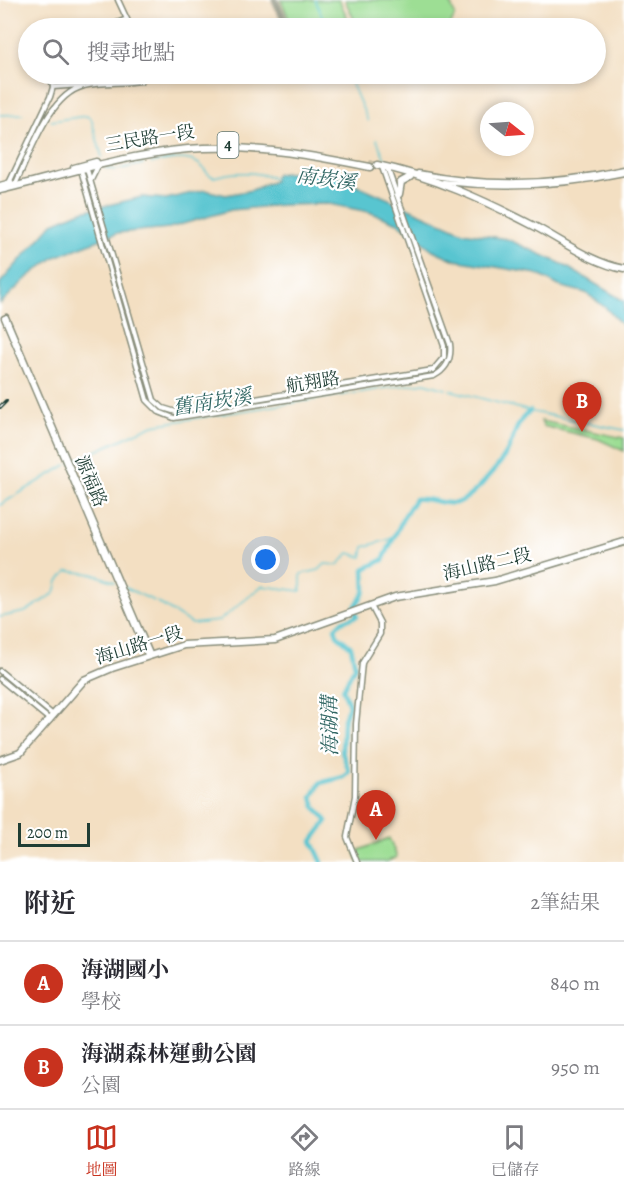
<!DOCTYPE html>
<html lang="zh-TW">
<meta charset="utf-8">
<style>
:root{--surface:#fff;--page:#f2f2f3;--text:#2b2b33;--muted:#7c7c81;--line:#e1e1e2;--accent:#c8321e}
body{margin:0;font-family:Alegreya,"Noto Serif TC",serif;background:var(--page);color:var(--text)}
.compass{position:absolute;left:480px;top:102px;width:54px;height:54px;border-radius:50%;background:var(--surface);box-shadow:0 3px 9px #0003;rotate:107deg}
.scale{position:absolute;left:18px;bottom:15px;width:72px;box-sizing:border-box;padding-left:6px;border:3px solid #1f3d34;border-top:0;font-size:16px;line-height:21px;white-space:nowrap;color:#1f3d34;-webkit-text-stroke:4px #fff;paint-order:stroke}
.you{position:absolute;left:266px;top:560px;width:21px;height:21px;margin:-15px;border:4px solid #fff;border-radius:50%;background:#1a73e8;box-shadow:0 0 0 9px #1a73e833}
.badge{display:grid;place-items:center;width:39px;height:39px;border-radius:50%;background:var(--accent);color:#fff;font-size:20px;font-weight:700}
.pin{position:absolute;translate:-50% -50px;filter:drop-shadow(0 2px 3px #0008)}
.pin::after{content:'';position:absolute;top:32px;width:21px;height:18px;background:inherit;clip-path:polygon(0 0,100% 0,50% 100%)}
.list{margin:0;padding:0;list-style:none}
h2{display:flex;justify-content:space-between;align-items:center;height:78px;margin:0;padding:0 24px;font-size:26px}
h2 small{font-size:20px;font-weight:400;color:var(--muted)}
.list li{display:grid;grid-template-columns:39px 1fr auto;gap:18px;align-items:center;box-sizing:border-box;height:84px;padding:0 24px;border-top:2px solid var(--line)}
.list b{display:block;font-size:22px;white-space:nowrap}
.list p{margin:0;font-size:20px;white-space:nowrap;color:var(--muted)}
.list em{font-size:20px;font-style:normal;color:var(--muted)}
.icon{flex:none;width:33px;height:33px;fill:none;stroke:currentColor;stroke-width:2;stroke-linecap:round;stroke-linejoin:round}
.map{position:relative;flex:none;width:624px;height:862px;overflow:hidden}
.search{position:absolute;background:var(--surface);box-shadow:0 3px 9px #0003;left:18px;right:18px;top:18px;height:66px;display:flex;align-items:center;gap:15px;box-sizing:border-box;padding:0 21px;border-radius:33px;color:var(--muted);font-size:22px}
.sheet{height:246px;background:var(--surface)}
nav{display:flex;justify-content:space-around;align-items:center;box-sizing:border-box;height:84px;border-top:2px solid var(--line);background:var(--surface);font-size:16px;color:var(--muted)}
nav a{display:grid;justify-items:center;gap:3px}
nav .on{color:var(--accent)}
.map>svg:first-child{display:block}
</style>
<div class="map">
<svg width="624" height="862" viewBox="0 0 624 862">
<rect width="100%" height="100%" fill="#fff"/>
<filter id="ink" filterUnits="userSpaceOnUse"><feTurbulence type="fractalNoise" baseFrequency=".0167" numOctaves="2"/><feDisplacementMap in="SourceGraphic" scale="12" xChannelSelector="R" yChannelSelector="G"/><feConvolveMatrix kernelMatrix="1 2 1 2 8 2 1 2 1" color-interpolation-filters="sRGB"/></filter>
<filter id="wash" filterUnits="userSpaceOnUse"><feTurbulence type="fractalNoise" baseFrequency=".008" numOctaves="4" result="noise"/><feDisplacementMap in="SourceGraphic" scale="24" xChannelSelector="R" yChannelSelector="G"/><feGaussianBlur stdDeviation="1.35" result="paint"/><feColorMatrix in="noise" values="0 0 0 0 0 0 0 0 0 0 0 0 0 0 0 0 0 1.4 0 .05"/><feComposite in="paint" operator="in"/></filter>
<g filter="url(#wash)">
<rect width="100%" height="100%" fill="#f3dfc2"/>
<path fill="#9dde94" stroke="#5e8e64" stroke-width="1.5" d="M281 0H339L351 25 343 28H293Z
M345 0H449L455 15 449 28H358Z
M541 421 624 438V451L598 439 543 426Z
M389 838 397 857 386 862H359L355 852Z"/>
<path fill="#58c5d0" stroke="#3c8182" stroke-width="1.5" d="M297 172 339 177 463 232 507 239 562 264 624 301V327L606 308 586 293 559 286 537 274 455 260 433 250 398 223 369 212 329 204 282 205 231 210 169 228 117 233 55 257 28 277 0 304V283L53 223 79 212 142 197 166 199 205 190 226 195 252 190 274 181 276 174Z"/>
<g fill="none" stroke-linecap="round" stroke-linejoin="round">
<path stroke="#58c5d0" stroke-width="1.5" d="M315 0 327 28
M348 75 368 121
M0 115 23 114
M51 121 86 116 91 118 102 157
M377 140 387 164
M151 163C167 160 185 155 199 164 205 168 206 175 214 177 234 171 257 171 276 179
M105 168 115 170 143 164
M450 390 533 412 624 430
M70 463 153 425 400 386 425 383 446 389
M0 505 66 465
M391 538 395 537
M124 587 154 601
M157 602 192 624 219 621 262 586 301 591V574L319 570 325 564 338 565 349 553 362 557 364 547 390 539
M0 617 25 612 55 593 58 581 68 571 93 574 115 582"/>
<path stroke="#58c5d0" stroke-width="4.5" d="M402 520 415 499C428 497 443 505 456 503 471 500 498 467 506 454 515 438 514 424 530 411
M322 862 312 841 327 821 315 807 312 797 320 783 344 777 349 771 342 752 343 723 349 705 343 689 355 666 351 647 337 635 335 628 341 622 357 616 355 607 365 591 364 569 383 560 401 523"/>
<path stroke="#898e7b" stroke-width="7" d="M275 0 288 28"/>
</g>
</g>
<g filter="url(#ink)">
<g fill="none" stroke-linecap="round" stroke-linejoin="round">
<path stroke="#c9bfa6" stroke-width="6" stroke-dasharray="6 3" stroke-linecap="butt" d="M369 163 377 165"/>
<g stroke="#898e7b" stroke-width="7">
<path id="minor" d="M118 0 131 28
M104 28 127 19
M53 87 81 85
M86 166 154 400 163 408 176 412 433 370 444 357V346L382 167
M81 170 147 400 159 412 174 418 434 376C447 369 452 359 450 344L387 167
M418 173C487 187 555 185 624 169
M91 180 98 166
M443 182C505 189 563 186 624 173
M9 183 50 97 53 87 50 74
M14 187C30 155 48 95 84 86 102 81 122 84 141 81L147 74
M6 317 151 656
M4 318 148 657
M0 671 53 715
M0 679 50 720
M357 862 347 837 355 796 356 724 362 663 380 634V623L371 606"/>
</g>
<g stroke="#898e7b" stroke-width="9">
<path id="major" d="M377 165C432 176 486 201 536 227 564 242 592 263 624 269
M74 168 96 162
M0 186 11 183
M0 190C62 175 124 155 188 149 250 144 310 155 370 167
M399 194 401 182 410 177
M0 760 20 753 84 680 112 668 184 645 275 640 395 597 495 581 624 542"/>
</g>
<use href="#minor" stroke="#fff" stroke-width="4"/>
<use href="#major" stroke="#fff" stroke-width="6"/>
<g stroke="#1f3d34" stroke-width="4">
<path id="rail" d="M0 407 6 401"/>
</g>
<use href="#rail" stroke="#fff" stroke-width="1.5" stroke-dasharray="4.5" stroke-linecap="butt"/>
</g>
</g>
<g text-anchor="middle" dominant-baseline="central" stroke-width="4.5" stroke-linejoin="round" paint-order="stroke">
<rect fill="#fff" stroke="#627771" stroke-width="1.5" x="217.5" y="132" width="21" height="26" rx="4.5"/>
<g font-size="16" font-weight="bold" fill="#1f3d34">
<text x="228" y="145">4</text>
</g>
<g font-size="18" fill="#1f3d34" stroke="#fff">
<text transform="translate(150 138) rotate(-9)">三民路一段</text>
<text transform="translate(313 382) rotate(-9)">航翔路</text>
<text transform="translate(91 481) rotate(67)">源福路</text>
<text transform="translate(487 564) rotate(-13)">海山路二段</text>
<text transform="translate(139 645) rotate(-17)">海山路一段</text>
</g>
<g font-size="20" font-style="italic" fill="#306663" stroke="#fff">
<text transform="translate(326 179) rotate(8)">南崁溪</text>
<text transform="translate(212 402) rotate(-9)">舊南崁溪</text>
<text transform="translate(330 726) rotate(-91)">海湖溝</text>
</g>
</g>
</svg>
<svg class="compass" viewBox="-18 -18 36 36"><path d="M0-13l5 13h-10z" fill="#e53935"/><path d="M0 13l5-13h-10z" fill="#7c7c81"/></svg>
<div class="scale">200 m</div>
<div class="you"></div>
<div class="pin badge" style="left:376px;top:840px">A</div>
<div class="pin badge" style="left:582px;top:432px">B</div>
<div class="search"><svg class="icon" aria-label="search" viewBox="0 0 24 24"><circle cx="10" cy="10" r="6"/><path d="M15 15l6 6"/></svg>搜尋地點</div>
</div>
<section class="sheet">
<h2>附近<small>2筆結果</small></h2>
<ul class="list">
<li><span class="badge">A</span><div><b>海湖國小</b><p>學校</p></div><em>840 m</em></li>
<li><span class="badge">B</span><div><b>海湖森林運動公園</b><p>公園</p></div><em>950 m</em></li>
</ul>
</section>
<nav>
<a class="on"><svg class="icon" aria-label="map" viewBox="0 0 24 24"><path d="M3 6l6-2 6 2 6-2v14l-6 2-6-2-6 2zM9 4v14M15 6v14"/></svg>地圖</a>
<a><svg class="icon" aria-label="directions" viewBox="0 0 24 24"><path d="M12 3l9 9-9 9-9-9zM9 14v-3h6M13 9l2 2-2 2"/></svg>路線</a>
<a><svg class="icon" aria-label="saved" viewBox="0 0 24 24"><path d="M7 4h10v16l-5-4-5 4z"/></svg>已儲存</a>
</nav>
